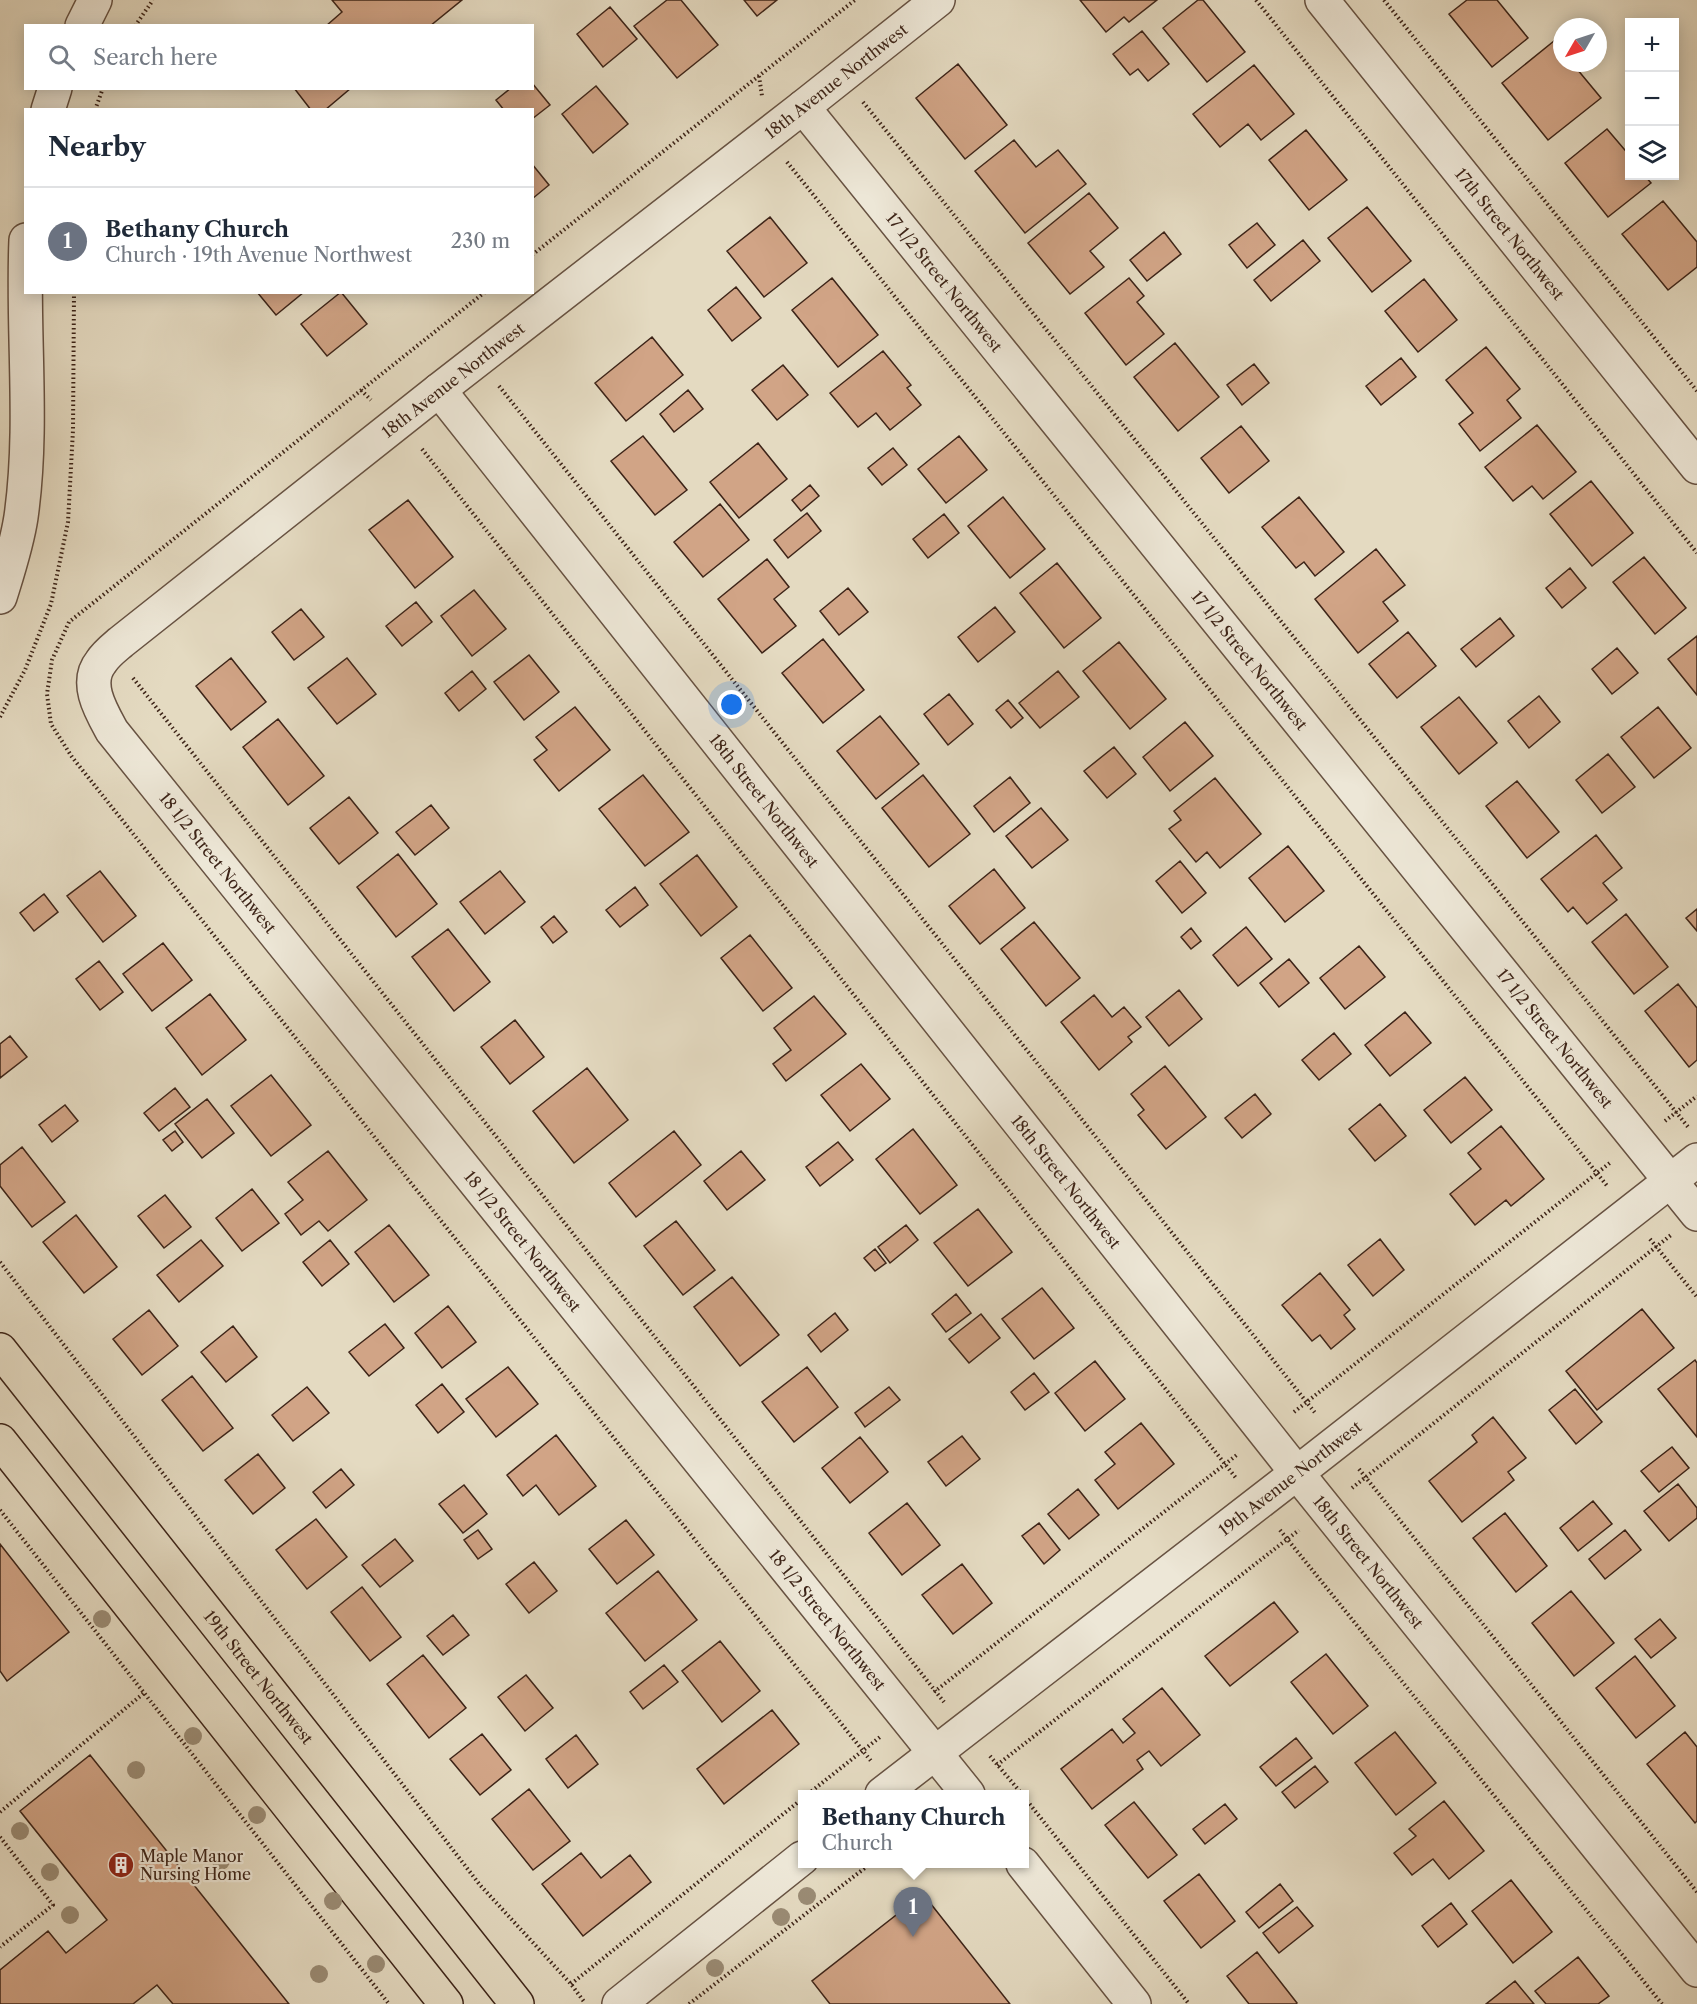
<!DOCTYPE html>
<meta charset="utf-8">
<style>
:root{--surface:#fff;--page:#f6f6f7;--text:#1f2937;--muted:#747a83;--line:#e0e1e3;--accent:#b45309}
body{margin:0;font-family:"Libre Caslon Text",serif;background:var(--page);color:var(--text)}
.controls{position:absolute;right:18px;top:18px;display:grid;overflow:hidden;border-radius:0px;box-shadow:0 3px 15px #0003}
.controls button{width:54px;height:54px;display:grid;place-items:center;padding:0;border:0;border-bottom:2px solid var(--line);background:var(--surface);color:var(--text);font:30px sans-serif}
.compass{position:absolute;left:1553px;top:18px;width:54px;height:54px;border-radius:50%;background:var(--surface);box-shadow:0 3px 15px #0003;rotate:231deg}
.you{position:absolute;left:732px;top:705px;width:21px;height:21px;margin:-15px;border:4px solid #fff;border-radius:50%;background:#1a73e8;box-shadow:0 0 0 9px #1a73e833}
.badge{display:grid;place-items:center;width:39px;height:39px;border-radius:50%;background:var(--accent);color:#fff;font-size:20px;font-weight:700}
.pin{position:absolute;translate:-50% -50px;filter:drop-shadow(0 2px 3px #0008)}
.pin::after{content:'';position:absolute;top:32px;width:21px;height:18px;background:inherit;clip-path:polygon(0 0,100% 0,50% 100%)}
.popup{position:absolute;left:798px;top:1790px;width:231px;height:78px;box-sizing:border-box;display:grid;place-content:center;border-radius:0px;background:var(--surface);filter:drop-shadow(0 2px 4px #0005);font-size:20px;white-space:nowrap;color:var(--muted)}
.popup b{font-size:22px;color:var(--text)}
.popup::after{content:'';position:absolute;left:50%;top:100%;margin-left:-12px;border:12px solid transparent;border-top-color:var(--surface)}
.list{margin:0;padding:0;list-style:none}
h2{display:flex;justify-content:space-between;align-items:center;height:78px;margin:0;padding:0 24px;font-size:26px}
h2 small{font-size:20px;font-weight:400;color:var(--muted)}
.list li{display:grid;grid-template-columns:39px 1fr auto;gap:18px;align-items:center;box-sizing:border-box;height:108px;padding:0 24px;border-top:2px solid var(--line)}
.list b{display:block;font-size:22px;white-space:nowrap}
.list p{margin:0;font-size:20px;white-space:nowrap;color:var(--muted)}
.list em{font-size:20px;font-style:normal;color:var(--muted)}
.icon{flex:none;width:33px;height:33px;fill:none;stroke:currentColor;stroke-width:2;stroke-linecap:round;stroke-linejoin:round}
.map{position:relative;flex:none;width:1697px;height:2004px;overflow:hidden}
.search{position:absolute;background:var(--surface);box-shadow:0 3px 15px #0003;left:24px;top:24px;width:510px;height:66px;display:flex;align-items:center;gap:15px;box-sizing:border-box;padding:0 21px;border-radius:0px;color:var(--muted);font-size:22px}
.panel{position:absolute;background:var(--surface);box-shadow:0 3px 15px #0003;left:24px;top:108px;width:510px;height:186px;border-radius:0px}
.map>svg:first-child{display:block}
</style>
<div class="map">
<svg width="1697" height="2004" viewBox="0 0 1697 2004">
<rect width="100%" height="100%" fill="#e4dac1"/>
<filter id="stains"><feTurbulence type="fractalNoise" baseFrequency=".00333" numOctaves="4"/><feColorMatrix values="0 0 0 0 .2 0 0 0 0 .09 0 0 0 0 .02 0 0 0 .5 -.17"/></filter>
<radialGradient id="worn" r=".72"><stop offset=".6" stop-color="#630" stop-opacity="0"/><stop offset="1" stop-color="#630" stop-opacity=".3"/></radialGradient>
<path fill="#d1a486" stroke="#3d2418" stroke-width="1.5" d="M332 0H462L430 26H326L342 12Z
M667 0H681L718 45 677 78 634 26Z
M744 0H777L757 16Z
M1080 0H1157L1129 22 1124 17 1106 32Z
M1198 0H1203L1245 52 1207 82 1163 28Z
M1467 0H1497L1528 38 1492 67 1449 14Z
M610 7 637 39 603 67 577 34Z
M1142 31 1169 64 1148 81 1138 69 1130 75 1113 54Z
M1554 41 1562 50V63H1572L1601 98 1548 140 1502 83Z
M958 64 1007 125 965 159 916 98Z
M1254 65 1294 114 1261 140 1248 124 1220 147 1193 114Z
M532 83 550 105 532 119V110H504L496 100 511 88H532Z
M596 86 628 124 593 153 562 114Z
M294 88H351L325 110H311Z
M1607 129 1630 156V176H1645L1651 183 1608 217 1565 163Z
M1306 130 1347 180 1309 210 1269 160Z
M1014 140 1036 167 1058 150 1086 184 1025 233 975 171Z
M532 164 549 185 532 199Z
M1089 193 1118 228 1090 251 1104 267 1070 294 1028 243Z
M1663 201 1697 242V267L1668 290 1622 234Z
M1367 207 1411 261 1372 292 1328 238Z
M770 217 807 263 764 297 727 251Z
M1257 223 1275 245 1247 268 1229 245Z
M1164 232 1181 254 1147 281 1130 260Z
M1303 240 1320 261 1271 301 1254 280Z
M832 278 878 335 838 367 792 310Z
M1129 278 1144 296 1137 302 1164 334 1126 365 1085 313Z
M1424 279 1457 320 1418 352 1385 311Z
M736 287 761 318 732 341 708 310Z
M257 292H304L276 315Z
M341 292 367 324 327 356 301 324Z
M652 337 683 375 626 421 595 383Z
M1175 343 1219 397 1178 431 1134 377Z
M1486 347 1520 389 1507 400 1521 418 1480 451 1459 424 1473 413 1446 380Z
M883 351 911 385 907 388 921 405 890 430 876 413 858 427 830 393Z
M1401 358 1416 377 1381 405 1366 386Z
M1254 364 1269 383 1242 405 1227 385Z
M783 365 808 395 777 420 752 390Z
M688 390 703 409 674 432 660 414Z
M1537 425 1576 472 1543 499 1532 486 1513 501 1485 467Z
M1241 426 1269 461 1229 493 1201 458Z
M643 436 687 490 655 515 611 461Z
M959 436 987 470 946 503 918 469Z
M758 443 787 479 739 518 710 482Z
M893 448 907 465 882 485 868 468Z
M1591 481 1633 533 1592 566 1550 514Z
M810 485 819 496 801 511 792 500Z
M1003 497 1045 549 1010 578 968 526Z
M1299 497 1344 552 1315 576 1304 562 1296 568 1262 527Z
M408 500 453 557 415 588 369 530Z
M720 504 749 540 703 577 674 542Z
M807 513 821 531 788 558 774 540Z
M944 514 959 533 928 558 913 539Z
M1376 549 1405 585 1383 602 1398 621 1358 653 1315 599Z
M1644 557 1686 608 1655 634 1613 582Z
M767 559 789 587 774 599 796 626 762 653 718 599Z
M1057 563 1101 618 1064 648 1020 593Z
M1570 568 1586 588 1562 608 1546 588Z
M848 588 868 612 839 635 820 611Z
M474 590 506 629 472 656 441 616Z
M416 602 432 622 402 646 386 626Z
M995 607 1015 632 978 662 958 637Z
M301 609 324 637 294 660 272 632Z
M1500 618 1514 636 1476 667 1461 649Z
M1408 632 1436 666 1397 698 1369 664Z
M1697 636V695L1668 659Z
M823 639 864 690 823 723 782 673Z
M1119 642 1166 699 1130 729 1083 671Z
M1617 648 1638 673 1612 694 1592 669Z
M529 655 559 692 524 720 494 682Z
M231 658 266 702 231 730 196 686Z
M347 658 376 694 337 724 308 688Z
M472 671 486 689 459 711 445 693Z
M1058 671 1079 697 1040 728 1019 703Z
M949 694 973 724 948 745 924 714Z
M1539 696 1560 722 1529 748 1508 721Z
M1459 697 1497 743 1459 774 1421 727Z
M1008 700 1023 718 1011 728 996 710Z
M575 707 610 750 559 791 534 760 547 750 536 737Z
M1658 707 1691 748 1654 778 1621 737Z
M880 716 919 764 876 799 837 751Z
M278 719 324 776 288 805 243 747Z
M1185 722 1213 756 1170 791 1143 757Z
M1114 747 1136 774 1107 798 1084 771Z
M1608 754 1635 787 1602 813 1576 780Z
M643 775 689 832 645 866 599 809Z
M923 775 970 834 929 867 882 808Z
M1010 777 1030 803 994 832 974 806Z
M1215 778 1261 834 1220 868 1207 852 1196 862 1169 829 1181 820 1174 811Z
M1517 781 1559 832 1527 858 1486 806Z
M349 797 378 833 339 864 310 828Z
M431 805 449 828 415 855 396 832Z
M1041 808 1068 840 1032 868 1006 836Z
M1596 835 1622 868 1603 883 1617 900 1587 924 1573 907 1568 912 1541 879Z
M1288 846 1324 891 1285 922 1249 878Z
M398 854 437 904 396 937 357 887Z
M697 855 737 907 701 936 660 884Z
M1180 861 1206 893 1182 913 1156 881Z
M994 869 1025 908 980 944 949 906Z
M100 871 136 916 103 942 67 896Z
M500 871 525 902 485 934 460 902Z
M635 887 648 905 620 927 606 910Z
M44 894 58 912 34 931 20 913Z
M1697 909V931L1686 918Z
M1626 914 1668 967 1634 994 1592 942Z
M554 916 567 932 553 943 541 927Z
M1034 922 1080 978 1046 1006 1001 949Z
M1246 927 1272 959 1238 986 1213 955Z
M1191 928 1201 941 1191 949 1181 937Z
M448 929 490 982 454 1011 412 957Z
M750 935 792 988 763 1011 721 958Z
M163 943 192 980 152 1011 123 974Z
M1359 946 1385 977 1345 1009 1320 978Z
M1289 959 1309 983 1279 1007 1260 983Z
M99 961 123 992 100 1010 76 979Z
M1678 984 1697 1008V1060L1689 1067 1645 1011Z
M1179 990 1202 1019 1169 1046 1146 1017Z
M210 994 246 1040 202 1075 166 1028Z
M1094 995 1112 1017 1124 1007 1141 1027 1128 1037 1132 1042 1099 1070 1061 1022Z
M814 996 846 1034 786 1081 773 1064 791 1050 774 1028Z
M1405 1012 1431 1043 1390 1076 1365 1045Z
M515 1020 544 1057 510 1084 481 1047Z
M1334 1033 1351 1054 1319 1080 1302 1060Z
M10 1036 27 1057 0 1078V1044Z
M861 1064 890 1099 850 1131 821 1095Z
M1165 1066 1206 1117 1166 1149 1138 1115 1144 1110 1131 1094Z
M587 1068 628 1120 574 1163 533 1111Z
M271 1075 311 1125 271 1156 231 1106Z
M1465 1077 1492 1110 1451 1143 1424 1110Z
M175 1088 190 1107 159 1131 144 1113Z
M1255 1094 1271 1114 1242 1138 1225 1118Z
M207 1099 234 1133 202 1158 175 1124Z
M1380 1104 1406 1136 1375 1161 1349 1129Z
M65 1105 78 1121 52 1142 39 1125Z
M1501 1126 1544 1179 1511 1206 1506 1200 1475 1225 1450 1194 1481 1169 1468 1153Z
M913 1129 957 1185 920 1214 876 1159Z
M175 1131 183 1142 172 1151 163 1140Z
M674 1131 701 1165 636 1217 609 1183Z
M838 1142 853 1160 820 1186 806 1167Z
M22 1147 65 1202 32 1227 0 1186V1165Z
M328 1151 367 1200 328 1231 319 1221 301 1235 285 1214 303 1200 288 1182Z
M741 1151 765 1180 727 1210 704 1181Z
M252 1189 279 1223 242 1251 216 1218Z
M165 1195 191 1227 164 1248 138 1216Z
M978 1209 1012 1252 968 1286 934 1243Z
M76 1215 117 1267 84 1293 43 1242Z
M676 1221 715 1270 683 1295 644 1246Z
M389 1225 429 1275 394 1302 355 1252Z
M906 1225 918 1240 890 1263 878 1247Z
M1380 1239 1404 1270 1373 1296 1348 1265Z
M201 1240 223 1266 179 1302 157 1275Z
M330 1240 349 1264 322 1286 303 1262Z
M875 1249 886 1263 875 1271 864 1258Z
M1320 1273 1350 1310 1344 1315 1355 1329 1331 1349 1320 1335 1312 1341 1282 1305Z
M732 1277 779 1335 740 1366 694 1307Z
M1042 1288 1074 1328 1034 1359 1002 1319Z
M956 1294 971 1313 946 1332 932 1314Z
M448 1306 476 1342 442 1368 415 1333Z
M1642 1309 1674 1348 1597 1410 1566 1371Z
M149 1310 178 1346 142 1375 113 1339Z
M835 1313 848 1330 821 1352 808 1335Z
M981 1314 1000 1338 969 1363 949 1339Z
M385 1324 404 1348 369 1376 349 1352Z
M233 1326 257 1357 226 1382 201 1352Z
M1695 1360 1697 1363V1437L1658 1389Z
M1095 1361 1125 1399 1085 1431 1055 1393Z
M508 1367 538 1404 496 1437 466 1399Z
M807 1367 838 1407 794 1442 762 1402Z
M1034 1373 1049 1392 1025 1410 1011 1392Z
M192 1376 233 1428 203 1451 162 1400Z
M442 1384 464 1412 438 1433 416 1405Z
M307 1387 329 1413 293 1441 272 1415Z
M889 1387 900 1400 865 1427 855 1413Z
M1575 1389 1602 1422 1576 1444 1549 1410Z
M1493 1417 1526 1458 1508 1472 1514 1480 1462 1522 1429 1481 1477 1442 1472 1435Z
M1141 1423 1174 1464 1118 1509 1095 1480 1115 1464 1105 1452Z
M556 1435 596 1486 559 1515 536 1485 523 1496 507 1475Z
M962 1436 980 1459 946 1486 928 1462Z
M860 1437 888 1472 850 1503 822 1468Z
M1672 1447 1689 1468 1659 1492 1641 1471Z
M258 1454 285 1488 253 1514 225 1480Z
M341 1469 354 1485 326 1508 313 1492Z
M1678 1484 1697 1508V1518L1669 1541 1644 1511Z
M464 1485 487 1514 463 1533 439 1504Z
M1078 1489 1099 1515 1069 1539 1048 1514Z
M1593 1501 1612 1524 1578 1551 1560 1528Z
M907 1503 940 1545 902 1575 869 1533Z
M1505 1513 1547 1566 1516 1592 1473 1538Z
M316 1519 347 1557 307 1589 276 1550Z
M626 1520 654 1555 617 1584 589 1549Z
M1039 1523 1060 1550 1044 1564 1022 1536Z
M478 1530 492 1549 478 1559 464 1540Z
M1625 1530 1641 1550 1605 1579 1589 1559Z
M395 1539 413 1561 380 1587 362 1565Z
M0 1544 69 1632 7 1681 0 1671Z
M534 1562 557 1591 529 1613 506 1584Z
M962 1564 992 1603 953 1634 922 1595Z
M658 1571 697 1620 645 1661 606 1613Z
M362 1587 401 1637 370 1661 331 1612Z
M1571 1591 1614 1643 1574 1676 1532 1623Z
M1274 1602 1298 1632 1230 1686 1205 1656Z
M453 1615 469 1635 443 1655 427 1636Z
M1660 1619 1676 1638 1651 1658 1635 1639Z
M720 1641 760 1691 722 1722 682 1671Z
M1326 1654 1368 1706 1333 1734 1291 1682Z
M423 1655 466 1708 429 1738 387 1684Z
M1635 1656 1675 1706 1636 1738 1596 1688Z
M664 1665 678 1682 643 1709 630 1692Z
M526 1675 553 1708 525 1731 498 1697Z
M1162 1688 1200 1735 1161 1766 1149 1751 1137 1760 1143 1769 1092 1809 1061 1769 1112 1729 1123 1743 1135 1733 1123 1719Z
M772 1710 799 1744 724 1804 697 1769Z
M1395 1732 1436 1783 1396 1815 1355 1763Z
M1685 1732 1697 1747V1821L1695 1823 1647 1764Z
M482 1734 511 1770 480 1795 450 1759Z
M576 1735 598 1764 568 1788 546 1759Z
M1296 1738 1312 1758 1276 1786 1260 1767Z
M90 1755 289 2004H173L157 1985 133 2004H0V1970L48 1931 66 1953 107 1920 20 1811Z
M1315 1766 1328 1782 1295 1808 1282 1792Z
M529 1789 570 1841 533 1870 492 1819Z
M1444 1801 1484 1851 1449 1879 1433 1859 1412 1875 1394 1853 1416 1836 1409 1829Z
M1134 1802 1177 1855 1148 1878 1105 1825Z
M1225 1804 1237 1819 1205 1844 1193 1829Z
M581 1853 601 1878 630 1855 651 1882 583 1936 542 1884Z
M1199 1874 1235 1921 1201 1948 1164 1901Z
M1511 1880 1552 1932 1513 1963 1472 1911Z
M1280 1884 1293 1901 1259 1928 1246 1912Z
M923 1894 1010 2004H830L812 1981Z
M1451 1903 1467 1924 1438 1947 1422 1926Z
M1297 1907 1313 1926 1279 1953 1263 1933Z
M1257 1952 1297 2003 1296 2004H1249L1227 1976Z
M1578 1957 1609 1996 1598 2004H1546L1535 1991Z
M1515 1981 1534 2004H1486Z"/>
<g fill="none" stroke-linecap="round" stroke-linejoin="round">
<g stroke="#675242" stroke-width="36">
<g id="minor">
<path id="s1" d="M938 0 803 107 439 390 121 642C114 648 106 654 101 662 84 683 101 711 112 731L968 1794"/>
<path id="s2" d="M1322 0 1697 467"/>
<path d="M82 26 95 0"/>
<path id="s3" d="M803 107 1697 1214"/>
<path d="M48 110 55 88"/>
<path id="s4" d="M439 390 1297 1473 1697 1970"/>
<path d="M0 597C8 571 17 544 21 517 34 425 22 332 26 240"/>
<path id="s5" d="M882 1794 1297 1473 1697 1160"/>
<path d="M1023 1864 1134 2004"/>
<path d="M619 2004 802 1858"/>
</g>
</g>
<g stroke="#3d2418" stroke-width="36">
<g id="major">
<path id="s6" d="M0 1350 517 2004"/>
<path d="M0 1441 446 2004"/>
</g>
</g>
<path stroke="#3d2418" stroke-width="4" stroke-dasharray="1.5 3" stroke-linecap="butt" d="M1256 0 1697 553
M1384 0 1697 391
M135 26 153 0
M759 76 762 96
M863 102 1688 1127
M95 110 103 88
M787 162 1608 1187
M532 255 855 0
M485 292 69 622 52 660 47 694 51 724 72 757 871 1761
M499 386 1316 1414
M361 390 371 400
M422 449 1236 1478
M133 678 944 1702
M0 717 25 670 51 604 68 522 73 430 74 292
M1665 1121 1697 1096
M1650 1239 1697 1297
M0 1262 480 1885 571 1984 585 2003
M1294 1412 1611 1162
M1359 1469 1697 1892
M1352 1488 1671 1235
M0 1510 389 2004
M1280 1530 1662 2004
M934 1692 1238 1454
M990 1756 1022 1794
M997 1765 1299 1530
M808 1794 880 1737
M1024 1797 1189 2004
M0 1812 144 1693
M0 1837 53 1905 0 1947
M571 1984 802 1799
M689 2004 870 1864"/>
<use href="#minor" stroke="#ede7d7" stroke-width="33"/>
<use href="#major" stroke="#e4dac1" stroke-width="33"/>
</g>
<g fill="#9a8b74">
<circle cx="102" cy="1619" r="9"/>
<circle cx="193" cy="1736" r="9"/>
<circle cx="136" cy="1770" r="9"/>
<circle cx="257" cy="1815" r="9"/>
<circle cx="20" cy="1831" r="9"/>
<circle cx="221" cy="1861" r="9"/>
<circle cx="50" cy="1872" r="9"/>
<circle cx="807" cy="1896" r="9"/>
<circle cx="333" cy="1901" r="9"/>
<circle cx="70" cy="1915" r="9"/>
<circle cx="781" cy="1917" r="9"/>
<circle cx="376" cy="1964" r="9"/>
<circle cx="715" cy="1968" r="9"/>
<circle cx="319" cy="1974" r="9"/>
</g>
<defs>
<g id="building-disc" transform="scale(1.35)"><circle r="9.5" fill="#8f2418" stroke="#ede7d7"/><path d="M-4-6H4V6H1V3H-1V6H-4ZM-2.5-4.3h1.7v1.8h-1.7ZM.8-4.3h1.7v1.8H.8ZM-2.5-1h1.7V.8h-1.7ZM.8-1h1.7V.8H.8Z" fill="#fff"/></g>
</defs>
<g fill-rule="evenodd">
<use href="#building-disc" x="121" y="1865"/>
</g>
<g text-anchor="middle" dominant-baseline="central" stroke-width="4.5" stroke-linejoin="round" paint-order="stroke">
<g font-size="16" fill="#3d2418" stroke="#ede7d7">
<text transform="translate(836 81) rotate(-38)">18th Avenue Northwest</text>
<text stroke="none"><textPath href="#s2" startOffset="300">17th Street Northwest</textPath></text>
<text stroke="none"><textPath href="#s3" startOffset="225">17 1/2 Street Northwest</textPath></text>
<text transform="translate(453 380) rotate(-38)">18th Avenue Northwest</text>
<text stroke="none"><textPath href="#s3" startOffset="711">17 1/2 Street Northwest</textPath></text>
<text stroke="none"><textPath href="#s4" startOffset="524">18th Street Northwest</textPath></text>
<text stroke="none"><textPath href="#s1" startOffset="1311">18 1/2 Street Northwest</textPath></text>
<text stroke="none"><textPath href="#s3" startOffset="1197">17 1/2 Street Northwest</textPath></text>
<text stroke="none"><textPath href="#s4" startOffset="1010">18th Street Northwest</textPath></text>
<text stroke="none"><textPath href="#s1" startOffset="1797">18 1/2 Street Northwest</textPath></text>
<text stroke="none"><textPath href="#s5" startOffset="516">19th Avenue Northwest</textPath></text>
<text stroke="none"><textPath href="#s4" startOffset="1496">18th Street Northwest</textPath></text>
<text stroke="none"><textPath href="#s1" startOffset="2283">18 1/2 Street Northwest</textPath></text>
<text stroke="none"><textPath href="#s6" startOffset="417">19th Street Northwest</textPath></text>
</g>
<g font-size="16" fill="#3d2418" stroke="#ede7d7" text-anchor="start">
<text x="140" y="1856">Maple Manor<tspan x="140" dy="18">Nursing Home</tspan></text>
</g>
</g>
<rect width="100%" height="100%" filter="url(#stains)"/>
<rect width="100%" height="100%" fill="url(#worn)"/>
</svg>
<div class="controls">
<button>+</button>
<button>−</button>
<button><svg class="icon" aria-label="layers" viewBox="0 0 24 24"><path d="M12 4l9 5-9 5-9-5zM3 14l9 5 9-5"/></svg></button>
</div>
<svg class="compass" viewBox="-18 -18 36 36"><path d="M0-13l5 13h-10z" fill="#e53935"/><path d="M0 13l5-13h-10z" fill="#747a83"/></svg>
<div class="you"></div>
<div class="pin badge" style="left:913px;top:1937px;background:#6b7280">1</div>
<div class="popup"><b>Bethany Church</b>Church</div>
<div class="search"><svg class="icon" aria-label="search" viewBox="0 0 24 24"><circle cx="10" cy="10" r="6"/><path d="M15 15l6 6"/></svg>Search here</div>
<section class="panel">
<h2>Nearby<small></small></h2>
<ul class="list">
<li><span class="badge" style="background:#6b7280">1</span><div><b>Bethany Church</b><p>Church · 19th Avenue Northwest</p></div><em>230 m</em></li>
</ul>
</section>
</div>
